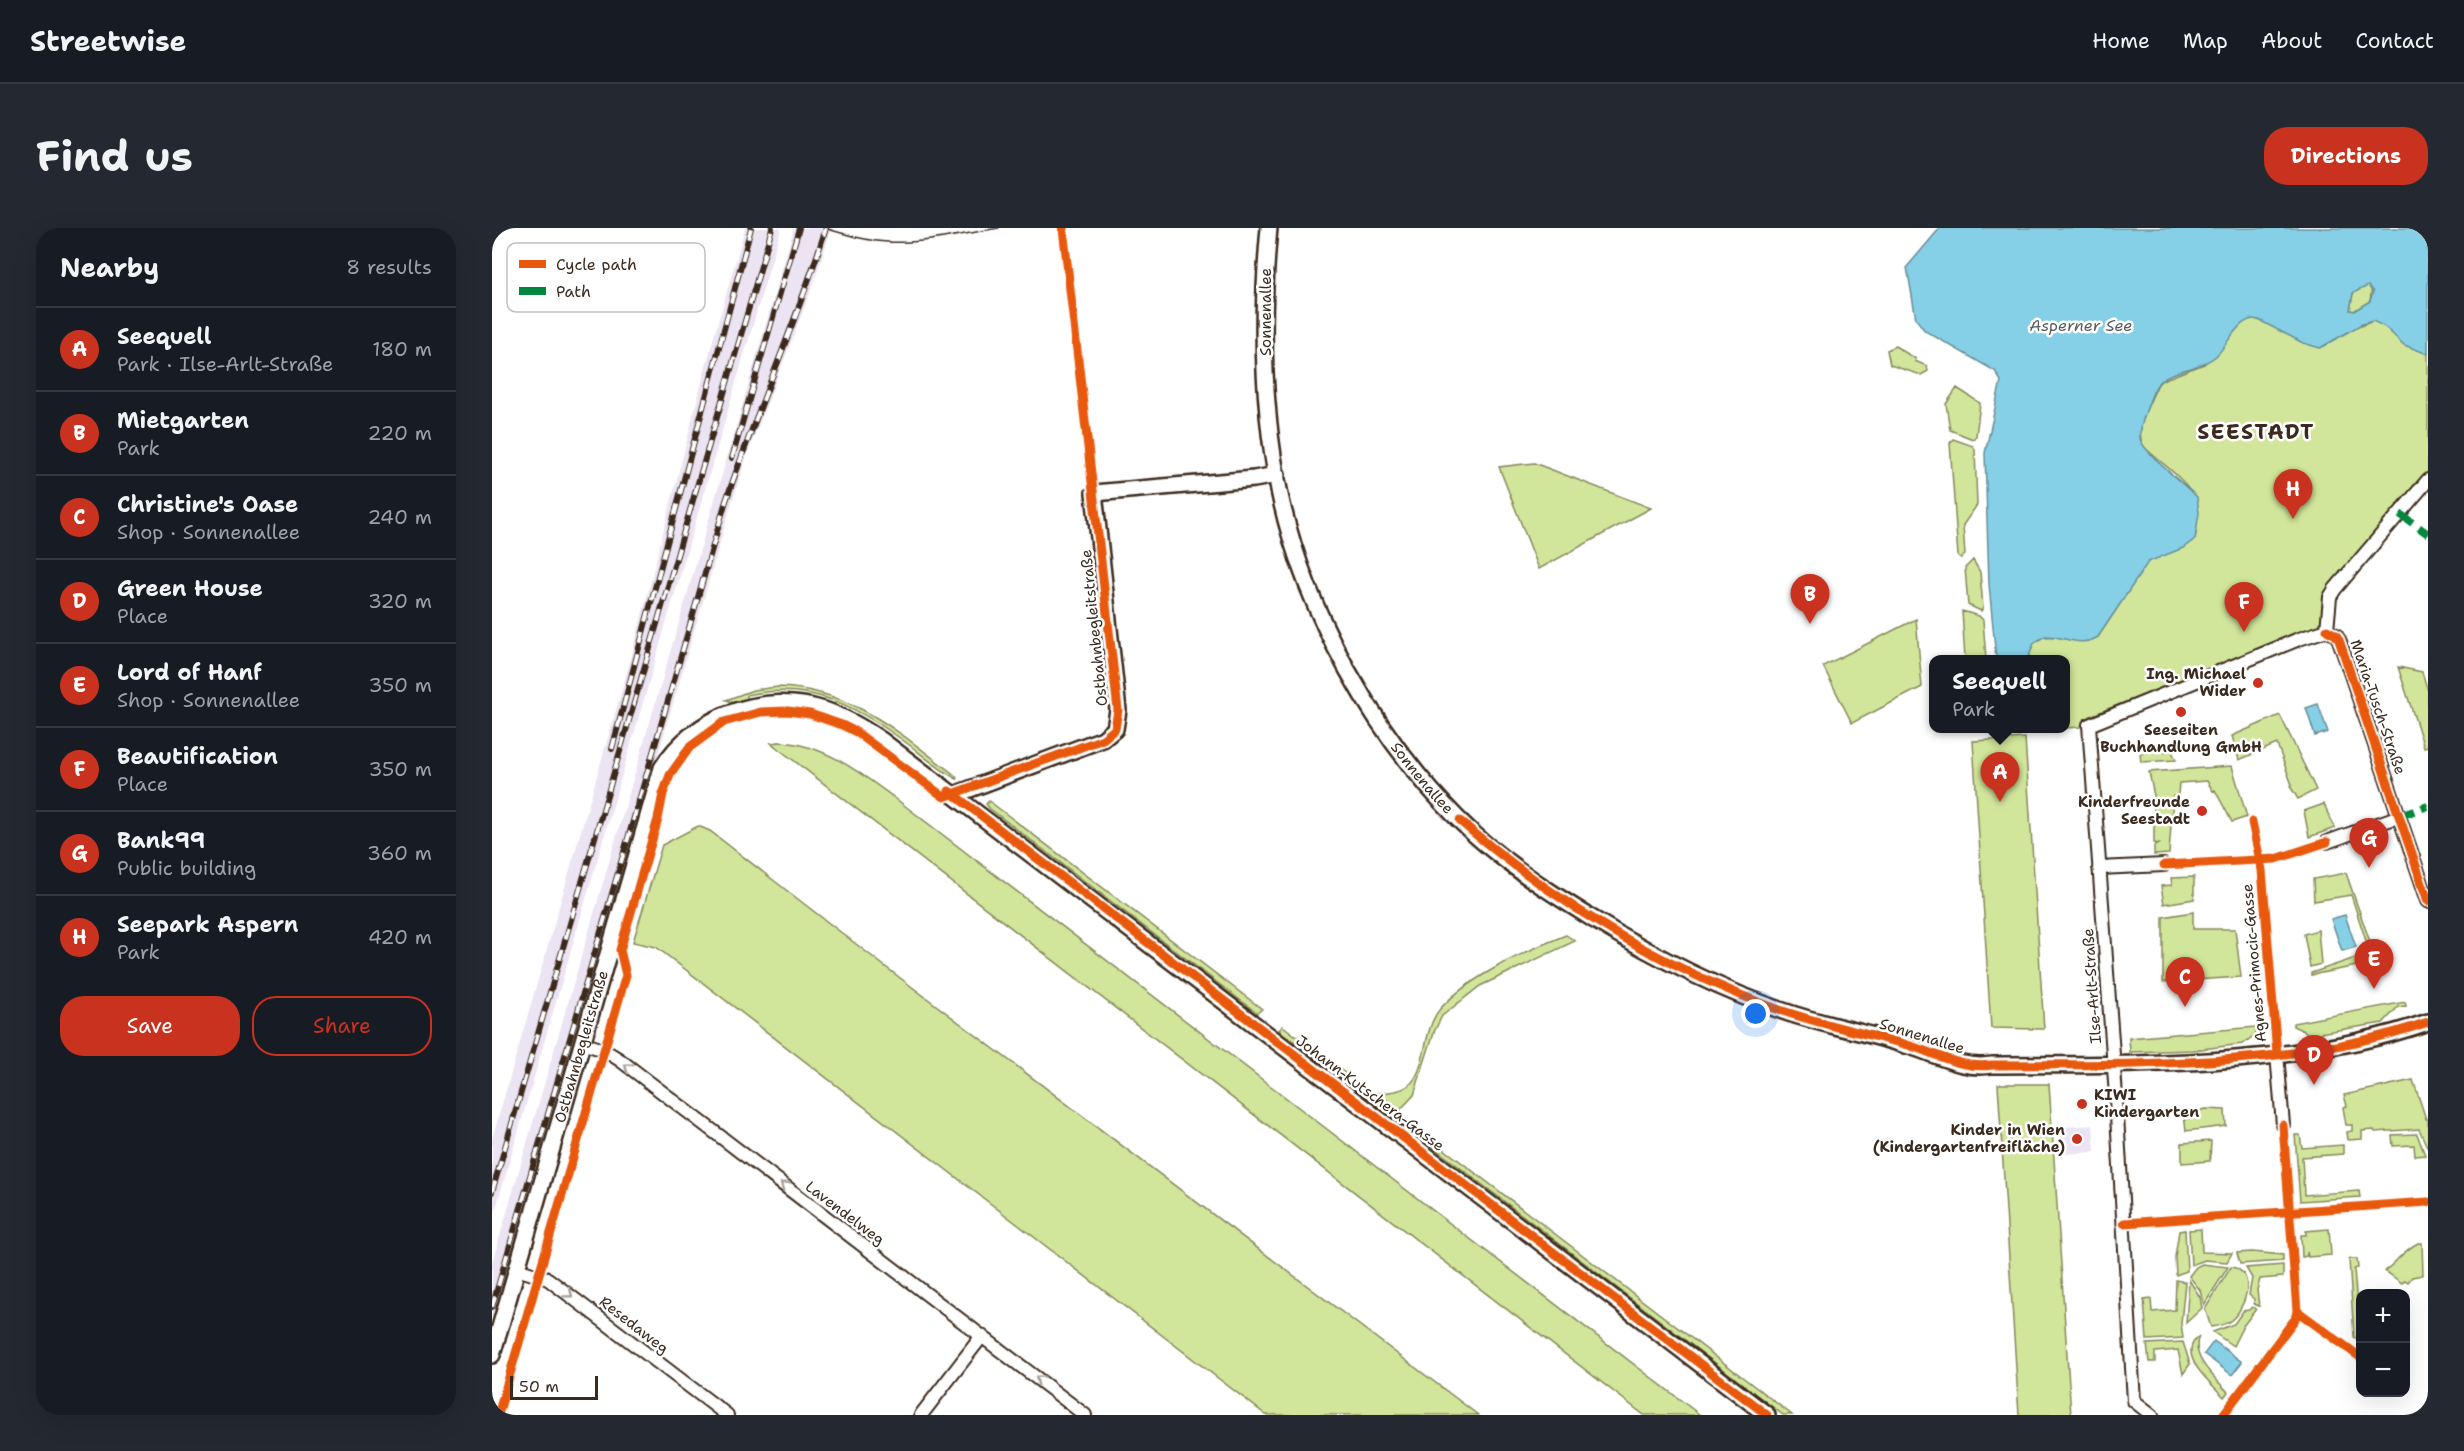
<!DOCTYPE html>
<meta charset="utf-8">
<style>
:root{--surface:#171b24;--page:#242831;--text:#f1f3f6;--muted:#9ea1a6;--line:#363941;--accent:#c8321e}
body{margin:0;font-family:"Shantell Sans",sans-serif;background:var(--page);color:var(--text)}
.controls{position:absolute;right:18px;bottom:18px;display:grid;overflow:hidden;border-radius:12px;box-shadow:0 6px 24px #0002}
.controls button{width:54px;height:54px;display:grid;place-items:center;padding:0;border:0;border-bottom:2px solid var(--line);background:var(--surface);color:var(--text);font:30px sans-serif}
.scale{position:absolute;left:18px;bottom:15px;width:88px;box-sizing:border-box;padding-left:6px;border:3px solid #3b2a1e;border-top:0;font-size:16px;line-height:21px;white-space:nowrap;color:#3b2a1e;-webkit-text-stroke:4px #fff;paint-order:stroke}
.you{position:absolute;left:1264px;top:786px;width:21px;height:21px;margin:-15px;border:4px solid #fff;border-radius:50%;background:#1a73e8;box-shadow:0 0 0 9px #1a73e833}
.badge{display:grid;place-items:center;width:39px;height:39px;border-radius:50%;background:var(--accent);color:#fff;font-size:20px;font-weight:700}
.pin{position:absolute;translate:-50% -50px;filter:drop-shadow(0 2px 3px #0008)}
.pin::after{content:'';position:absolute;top:32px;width:21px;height:18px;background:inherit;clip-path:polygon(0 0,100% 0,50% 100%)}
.popup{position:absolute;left:1437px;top:427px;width:141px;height:78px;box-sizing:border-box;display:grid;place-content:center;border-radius:12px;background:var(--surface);filter:drop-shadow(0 2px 4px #0005);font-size:20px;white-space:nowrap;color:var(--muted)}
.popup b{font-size:22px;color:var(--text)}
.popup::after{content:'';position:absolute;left:50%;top:100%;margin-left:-12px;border:12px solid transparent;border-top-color:var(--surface)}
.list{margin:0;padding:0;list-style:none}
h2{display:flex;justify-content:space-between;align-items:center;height:78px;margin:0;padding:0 24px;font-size:26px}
h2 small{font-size:20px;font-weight:400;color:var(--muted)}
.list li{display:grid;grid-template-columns:39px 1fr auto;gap:18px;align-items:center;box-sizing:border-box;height:84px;padding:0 24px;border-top:2px solid var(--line)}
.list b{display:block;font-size:22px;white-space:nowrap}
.list p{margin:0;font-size:20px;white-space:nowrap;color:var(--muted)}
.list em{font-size:20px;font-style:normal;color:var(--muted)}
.actions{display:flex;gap:12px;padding:18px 24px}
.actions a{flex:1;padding:14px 0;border:2px solid var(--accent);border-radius:24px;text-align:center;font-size:21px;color:var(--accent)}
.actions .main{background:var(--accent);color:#fff}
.map{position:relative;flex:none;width:1936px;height:1187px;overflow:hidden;border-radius:24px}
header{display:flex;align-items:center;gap:36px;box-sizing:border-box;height:84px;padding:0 30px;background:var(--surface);border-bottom:2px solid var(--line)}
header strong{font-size:28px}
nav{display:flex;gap:33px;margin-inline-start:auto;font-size:21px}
.intro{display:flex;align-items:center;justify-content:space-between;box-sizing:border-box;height:144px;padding:0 36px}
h1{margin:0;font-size:42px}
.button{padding:15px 27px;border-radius:24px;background:var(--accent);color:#fff;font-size:21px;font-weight:700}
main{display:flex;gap:36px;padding:0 36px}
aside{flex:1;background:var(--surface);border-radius:24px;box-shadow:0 6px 24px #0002}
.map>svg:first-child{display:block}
</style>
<header>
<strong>Streetwise</strong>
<nav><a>Home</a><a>Map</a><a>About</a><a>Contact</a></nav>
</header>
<div class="intro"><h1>Find us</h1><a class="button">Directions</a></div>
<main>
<aside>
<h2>Nearby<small>8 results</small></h2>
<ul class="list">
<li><span class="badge">A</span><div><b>Seequell</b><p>Park · Ilse-Arlt-Straße</p></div><em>180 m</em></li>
<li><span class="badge">B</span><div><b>Mietgarten</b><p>Park</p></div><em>220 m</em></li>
<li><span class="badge">C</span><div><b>Christine's Oase</b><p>Shop · Sonnenallee</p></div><em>240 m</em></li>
<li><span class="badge">D</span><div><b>Green House</b><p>Place</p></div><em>320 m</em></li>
<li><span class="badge">E</span><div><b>Lord of Hanf</b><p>Shop · Sonnenallee</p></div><em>350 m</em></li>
<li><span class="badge">F</span><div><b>Beautification</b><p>Place</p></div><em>350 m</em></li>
<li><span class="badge">G</span><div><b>Bank99</b><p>Public building</p></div><em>360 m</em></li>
<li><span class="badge">H</span><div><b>Seepark Aspern</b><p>Park</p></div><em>420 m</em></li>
</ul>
<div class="actions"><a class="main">Save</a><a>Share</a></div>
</aside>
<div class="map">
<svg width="1936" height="1187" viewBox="0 0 1936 1187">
<rect width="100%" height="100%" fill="#fff"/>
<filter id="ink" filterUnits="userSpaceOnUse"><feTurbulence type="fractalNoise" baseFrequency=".0167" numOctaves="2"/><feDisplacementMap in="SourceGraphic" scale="12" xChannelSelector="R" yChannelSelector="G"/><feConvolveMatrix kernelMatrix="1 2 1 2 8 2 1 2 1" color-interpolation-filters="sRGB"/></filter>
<g filter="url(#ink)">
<path fill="#ece4f2" d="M253 0H289L0 994V911L139 430 216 130Z
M302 0H340L318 65 255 227 237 284 0 1096V1035Z
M1601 897 1603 924 1570 926 1568 899Z"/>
<path fill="#d2e69b" stroke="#86885c" stroke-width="1.5" d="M1881 51 1878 73 1862 83 1858 82 1861 65Z
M1760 90 1772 94 1864 100 1881 93 1936 112V244L1832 366 1830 391 1827 398 1598 488 1588 499 1574 500V432H1529C1537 425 1540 414 1548 410 1552 407 1596 409 1606 409L1653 338 1648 330 1703 311C1713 261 1686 250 1652 219 1641 202 1658 174 1666 156L1670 152 1712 136 1752 93Z
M1403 118 1424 131 1423 133 1435 138 1436 143 1429 147 1398 137 1395 122Z
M1465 160 1488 175 1484 208 1481 211 1458 202 1454 176Z
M1461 211 1481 218 1483 222 1485 277 1471 297 1473 327 1469 330 1466 328 1458 215Z
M1042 235 1159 280 1047 341 1007 239Z
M1481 332 1488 344 1491 380 1489 383 1476 377 1473 340Z
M1470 383 1487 388 1491 392 1494 431H1473Z
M1424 391 1430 459 1360 495 1331 438Z
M1906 439 1930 444 1936 463V518L1932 519Z
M286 459C361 461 407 505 464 548L465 551C449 543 434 530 420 519 368 480 322 453 255 467V473L244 475 234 472 261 462Z
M1788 487 1824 562 1806 571 1798 558 1800 557 1785 516 1747 532 1740 508Z
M1533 510 1552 801 1499 800 1481 513Z
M287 514C334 516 371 547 408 574L1208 1187H1152L279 515Z
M1670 517 1673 524 1679 521 1684 532 1649 534 1648 526Z
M1740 538 1755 589 1740 594 1723 562 1721 563 1715 553 1687 555 1686 567 1681 568 1677 626 1662 627V618L1667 616 1662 615V568L1657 544Z
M497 573 770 781 765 785 498 581 494 576Z
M1832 576 1843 600 1817 609 1812 583Z
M206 598 218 603 395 740 986 1187H774L164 719 141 714 170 617Z
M1854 645 1885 734 1819 747V745L1878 725 1859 667 1822 673 1821 651Z
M1702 649V671L1672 676 1669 658 1680 657 1679 650Z
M1701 684V701H1743L1749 749 1671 754V689Z
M1826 702 1829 736 1818 739 1812 706Z
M1074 707 1083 713 988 758 950 788 942 804 922 867 908 882 886 865C895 864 909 864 917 857 935 843 930 802 948 781 975 750 1035 722 1074 707Z
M1913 774 1914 778 1906 779 1891 795 1815 807 1814 804 1801 798V795Z
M791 798 905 885 901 890 787 802Z
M1764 799V806L1751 816 1701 822 1638 824 1637 810Z
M1921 852 1934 891H1936V921L1927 901 1883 904 1882 902 1870 903V911L1856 912 1855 904 1860 903V897H1854L1851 879 1855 878 1852 867Z
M1506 856H1557L1579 1187H1527Z
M1714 881 1733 882 1734 898 1694 903 1692 886Z
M914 892 1300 1187H1291L911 896Z
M1925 906 1933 927 1923 928 1922 917 1901 918 1900 907Z
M1803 907H1808L1810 920 1851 917V926L1810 929 1812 967 1867 963 1868 969 1808 973Z
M1719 913 1718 933 1690 935V915Z
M1709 1001 1710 1024 1740 1025 1735 1034 1713 1032 1699 1037 1697 1002Z
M1837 1001 1839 1027 1816 1029 1815 1024V1028L1810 1029 1809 1007H1814V1003Z
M1693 1002 1695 1043 1684 1047 1683 1029 1687 1003Z
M1926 1015H1930L1931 1047 1920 1049 1916 1054 1913 1052 1910 1055 1893 1043C1905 1033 1912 1022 1926 1015Z
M1760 1024 1791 1027V1033L1748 1036 1745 1025Z
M1857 1031H1865L1866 1040 1862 1041 1868 1113 1862 1109Z
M1710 1036 1736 1039 1712 1077 1708 1062 1697 1048 1704 1039Z
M1791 1037V1049L1768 1051 1765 1062 1767 1078 1762 1076V1071L1757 1067 1760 1050 1754 1040Z
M1739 1039C1766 1043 1754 1081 1738 1093 1733 1097 1726 1098 1719 1099L1713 1081Z
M1684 1052 1693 1054 1689 1095 1691 1110 1655 1112 1652 1072 1659 1071 1660 1084 1683 1082Z
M1697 1052 1708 1069 1710 1080 1694 1095Z
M1760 1079 1764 1081 1751 1098 1741 1118 1721 1104 1742 1096 1751 1083 1757 1082Z
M1707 1108C1698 1129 1722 1149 1736 1164L1732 1169C1719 1155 1683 1127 1707 1108Z
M1691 1114 1698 1136 1691 1146 1686 1122 1663 1124V1134H1657L1655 1116Z"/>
<path fill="#86d0e7" stroke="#688e97" stroke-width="1.5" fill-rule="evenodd" d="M1448 0H1936V126L1912 117 1893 99 1881 93 1870 96 1828 120 1811 115 1767 92C1748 86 1737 115 1725 127 1710 141 1678 142 1667 154 1660 163 1647 199 1648 210 1649 222 1694 258 1705 269L1707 285 1703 311 1691 320 1656 334 1606 409C1588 420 1573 408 1553 408L1542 415 1536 431H1504L1497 356 1493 225 1509 153 1503 143 1433 103 1424 91 1415 39ZM1876 58 1881 64 1878 73 1862 83 1858 82 1861 65Z
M1826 476 1836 504 1823 508 1814 480Z
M1853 687 1864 719 1850 723 1839 691Z
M1722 1113 1750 1134 1740 1147 1712 1126Z"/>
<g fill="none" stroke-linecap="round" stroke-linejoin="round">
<g stroke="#3b2a1e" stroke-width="16">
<path id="minor" d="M1835 402 1844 407 1847 412 1936 673
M1835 402 1838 369 1843 361 1936 252
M1835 614 1908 588
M1607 640 1672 637
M90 815 112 822 128 832 593 1187
M1785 826 1791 897
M25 1041 56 1051 235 1187
M429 1187 490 1108
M1660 1187 1642 1173 1623 854 1597 497 1807 411 1835 402"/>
</g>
<g stroke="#3b2a1e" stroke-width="20">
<g id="tertiary">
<path id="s1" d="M777 0C769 87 770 181 788 267 813 383 882 507 966 591 1005 630 1054 662 1101 691 1163 729 1227 762 1297 785 1336 798 1377 805 1417 818 1445 826 1470 842 1500 837 1641 836 1801 841 1936 794"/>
<path d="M462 567 611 511 623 501 626 482 602 265 762 251 785 247"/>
<path id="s2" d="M0 1127 170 540C202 487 273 463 332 482 353 489 371 500 389 512L1275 1187"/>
</g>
</g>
<use href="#minor" stroke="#fff" stroke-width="12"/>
<use href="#tertiary" stroke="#fff" stroke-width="15"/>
<path stroke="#3b2a1e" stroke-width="1.5" d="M332 0C353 6 374 13 396 14 432 16 471 6 507 0"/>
<g stroke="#3b2a1e" stroke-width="6">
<path id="rail" d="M240 230 307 0
M120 521 259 0
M0 964 280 0
M0 1079 233 276C264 183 305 94 334 0"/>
</g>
<use href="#rail" stroke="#fff" stroke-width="4" stroke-dasharray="11" stroke-linecap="butt"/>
<path stroke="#00873e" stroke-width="8" stroke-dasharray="15 8" stroke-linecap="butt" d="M1908 286 1936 306
M1908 588 1936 578"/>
<g stroke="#fff" stroke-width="13">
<path id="cycleway" d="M1835 402 1844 407 1847 412 1936 673
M457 563 1275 1187
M968 593C1061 673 1167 738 1282 780 1324 795 1366 804 1409 815 1440 823 1468 842 1500 837 1641 836 1801 841 1936 794
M1760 594 1770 642 1785 826
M1672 637 1784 631 1835 614
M1632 995 1936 974
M1805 1083 1868 1129
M6 1187 134 747 128 722 166 591 171 566 178 547 198 519 232 494 269 484 296 483 318 486 350 497 364 504 452 569 611 511 623 501 626 482 571 0
M1731 1187 1803 1091 1805 1083 1791 897"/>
</g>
<use href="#cycleway" stroke="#e8590c" stroke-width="9"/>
</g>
<defs><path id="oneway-chevron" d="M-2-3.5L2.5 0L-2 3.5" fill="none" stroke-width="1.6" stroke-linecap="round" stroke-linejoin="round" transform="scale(1.5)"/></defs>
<g stroke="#a79f9a">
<use href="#oneway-chevron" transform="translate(136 839) rotate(-143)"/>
<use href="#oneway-chevron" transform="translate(292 957) rotate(-143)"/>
<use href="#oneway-chevron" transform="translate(77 1066) rotate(37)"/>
<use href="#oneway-chevron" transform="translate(547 1151) rotate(-143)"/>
</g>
</g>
<g fill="#c8321e" stroke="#fff" stroke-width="2">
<circle cx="1766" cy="455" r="6"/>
<circle cx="1689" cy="484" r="6"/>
<circle cx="1710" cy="583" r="6"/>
<circle cx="1590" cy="876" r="6"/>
<circle cx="1585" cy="911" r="6"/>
</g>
<g text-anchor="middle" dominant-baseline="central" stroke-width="5" stroke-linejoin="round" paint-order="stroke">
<g font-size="15" fill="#3b2a1e" stroke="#fff">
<text transform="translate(774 84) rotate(-90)">Sonnenallee</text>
<text transform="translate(602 400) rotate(-96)">Ostbahnbegleitstraße</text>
<text transform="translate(1886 479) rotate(71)">Maria-Tusch-Straße</text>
<text stroke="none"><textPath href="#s1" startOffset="588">Sonnenallee</textPath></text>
<text transform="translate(1762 735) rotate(-95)">Agnes-Primocic-Gasse</text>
<text transform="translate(1600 758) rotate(-94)">Ilse-Arlt-Straße</text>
<text transform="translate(1430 808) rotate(17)">Sonnenallee</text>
<text stroke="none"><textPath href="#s2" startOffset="321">Ostbahnbegleitstraße</textPath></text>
<text transform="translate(878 865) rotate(37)">Johann-Kutschera-Gasse</text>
<text transform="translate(353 985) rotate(37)">Lavendelweg</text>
<text transform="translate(142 1097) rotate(38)">Resedaweg</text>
</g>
<g font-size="15" font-weight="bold" fill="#3b2a1e" stroke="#fff" text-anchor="end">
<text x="1754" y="446">Ing. Michael<tspan x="1754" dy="17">Wider</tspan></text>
<text x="1689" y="502" text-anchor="middle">Seeseiten<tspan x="1689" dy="17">Buchhandlung GmbH</tspan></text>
<text x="1698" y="574">Kinderfreunde<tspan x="1698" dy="17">Seestadt</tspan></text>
<text x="1602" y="867" text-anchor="start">KIWI<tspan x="1602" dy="17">Kindergarten</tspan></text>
<text x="1573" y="902">Kinder in Wien<tspan x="1573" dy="17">(Kindergartenfreifläche)</tspan></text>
</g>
<g font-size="16" font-style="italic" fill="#525c5a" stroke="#fff">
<text x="1589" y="97">Asperner See</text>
</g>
<g font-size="21" font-weight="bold" letter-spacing="1.5" fill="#3b2a1e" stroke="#fff">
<text x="1764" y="204">SEESTADT</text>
</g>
</g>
<rect x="15" y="15" width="198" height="69" rx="9" fill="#fff" stroke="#c4bfbc" stroke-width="1.5"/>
<rect x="27" y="32" width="27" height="8" fill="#e8590c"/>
<rect x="27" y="59" width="27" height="8" fill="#00873e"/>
<g font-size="16" fill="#3b2a1e">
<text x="64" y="42">Cycle path</text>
<text x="64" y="69">Path</text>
</g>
</svg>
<div class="controls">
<button>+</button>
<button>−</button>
</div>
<div class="scale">50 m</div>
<div class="you"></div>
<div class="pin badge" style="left:1508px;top:574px">A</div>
<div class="popup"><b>Seequell</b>Park</div>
<div class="pin badge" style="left:1318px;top:396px">B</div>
<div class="pin badge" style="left:1693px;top:779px">C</div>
<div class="pin badge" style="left:1822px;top:857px">D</div>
<div class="pin badge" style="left:1882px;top:761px">E</div>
<div class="pin badge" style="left:1752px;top:404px">F</div>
<div class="pin badge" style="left:1877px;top:640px">G</div>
<div class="pin badge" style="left:1801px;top:291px">H</div>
</div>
</main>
